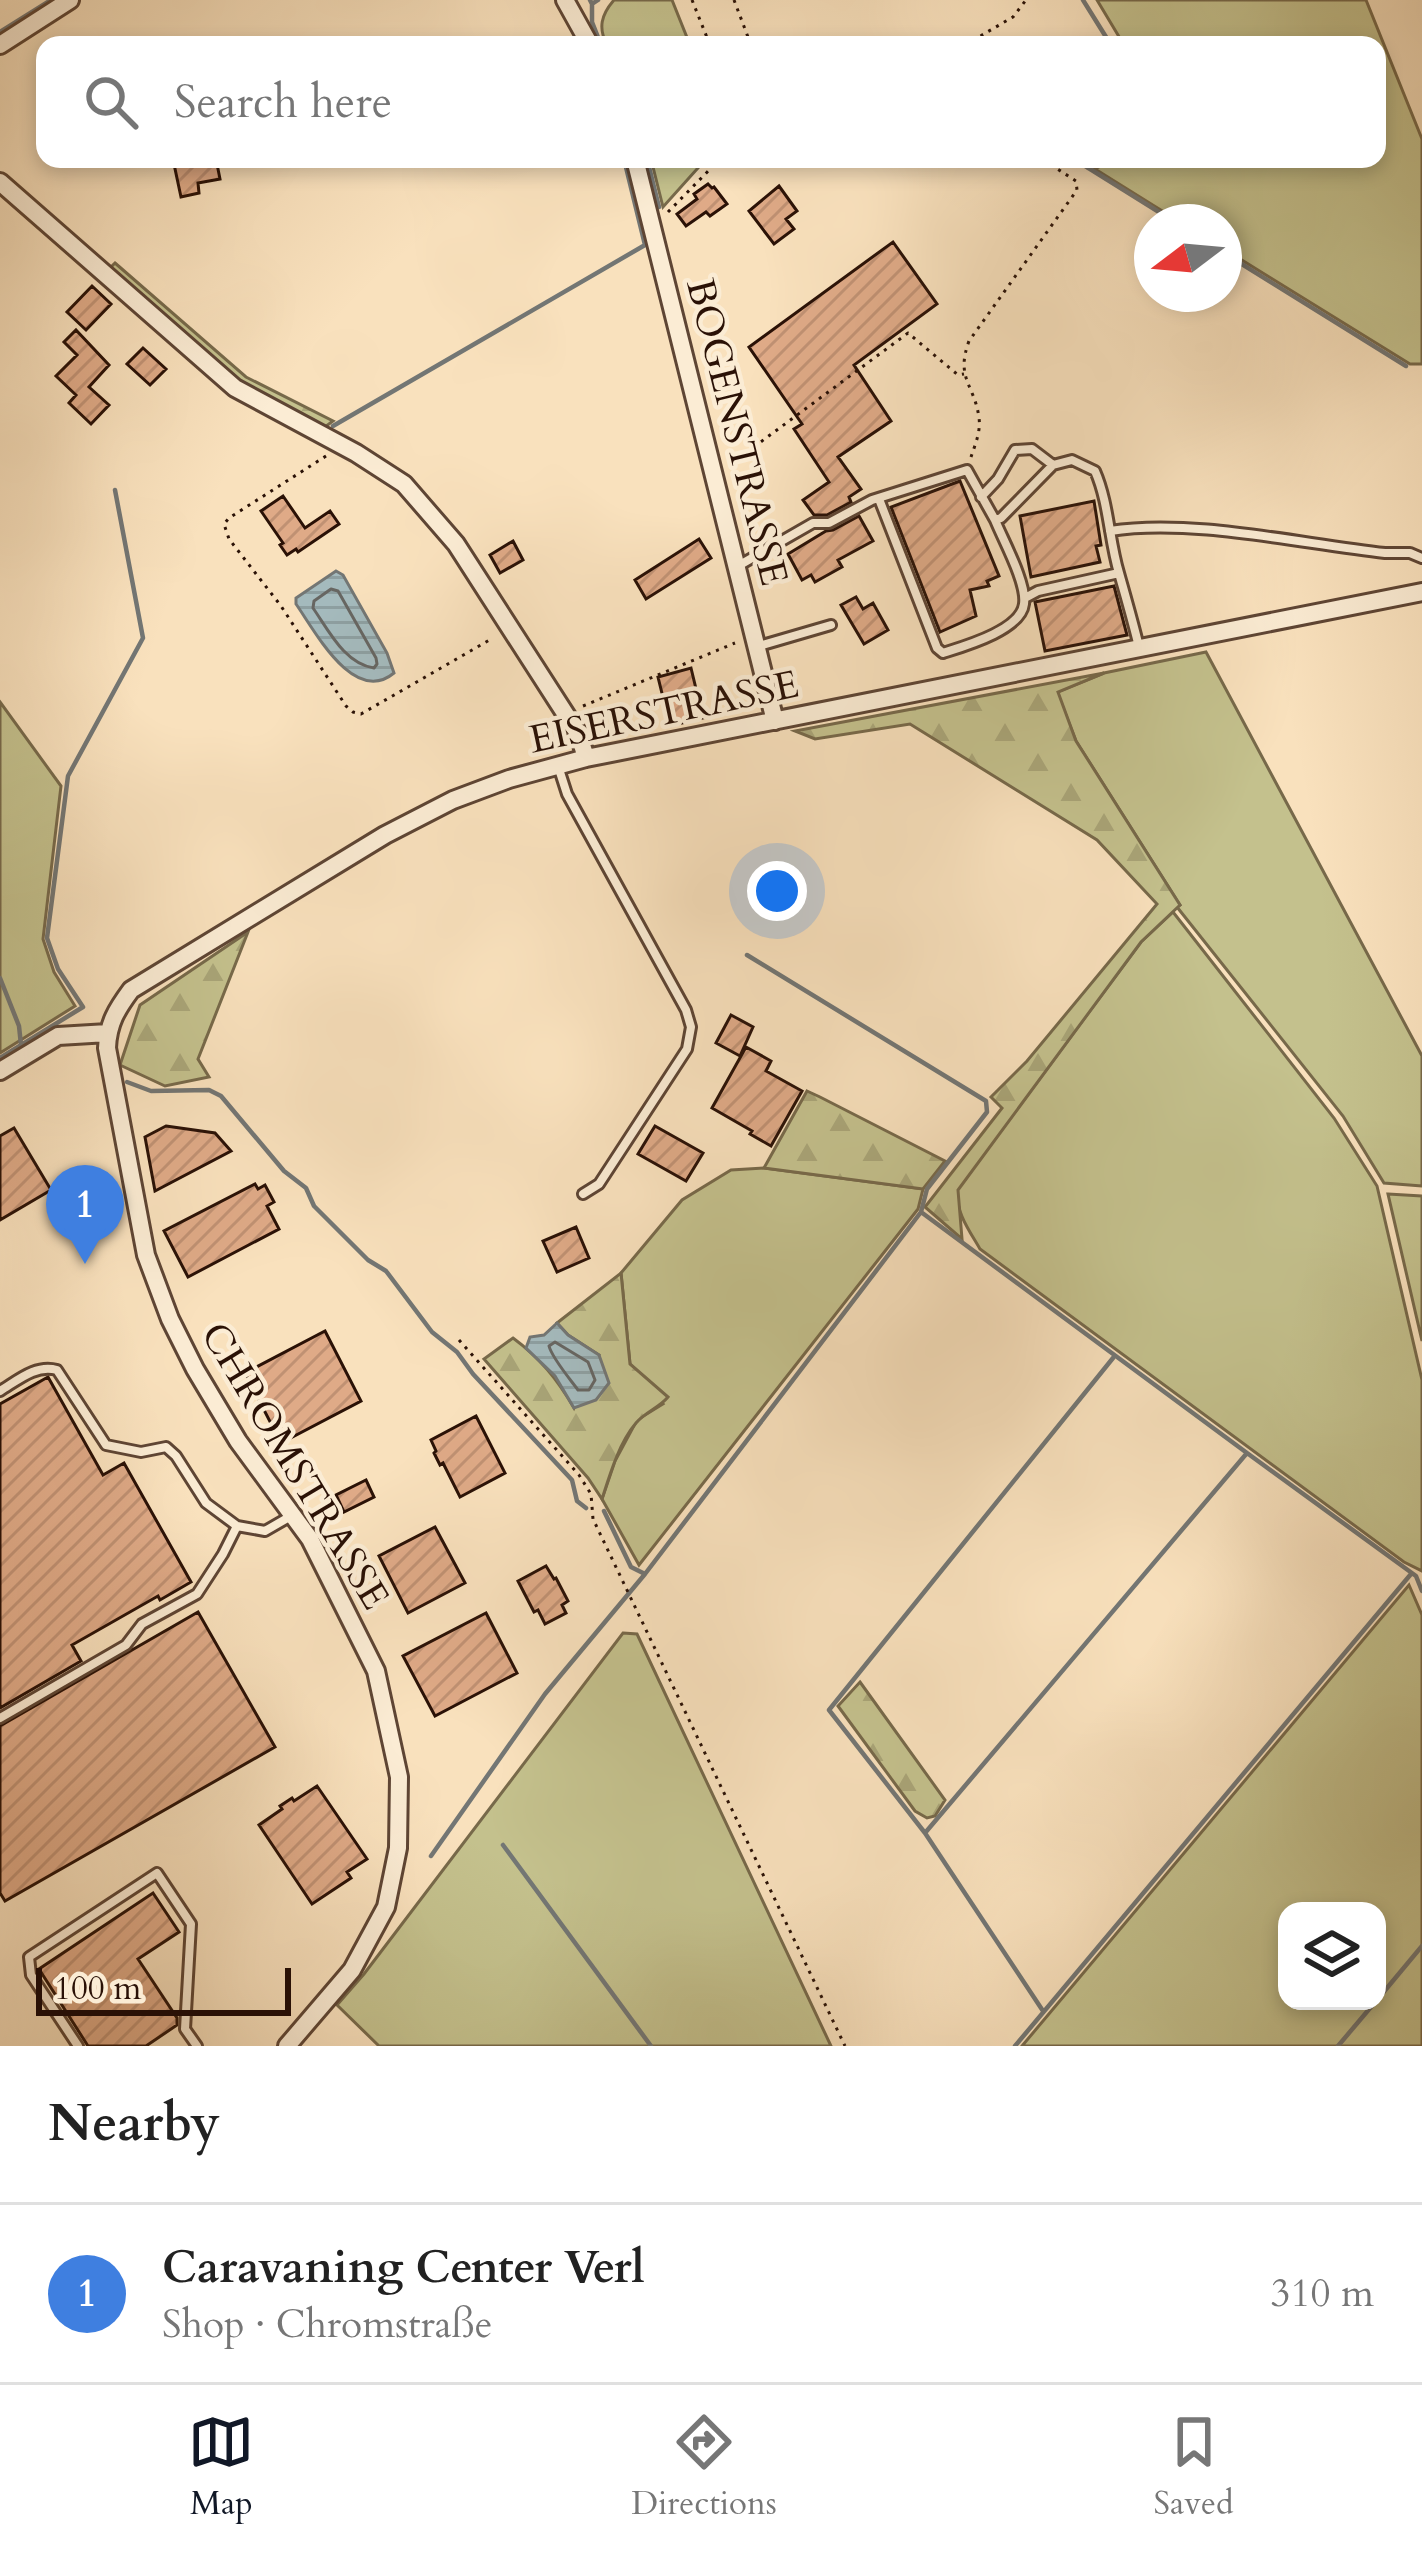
<!DOCTYPE html>
<meta charset="utf-8">
<style>
:root{--surface:#fff;--page:#f6f6f6;--text:#222;--muted:#767676;--line:#e0e0e0;--accent:#111827}
body{margin:0;font-family:Cardo,serif;background:var(--page);color:var(--text)}
.controls{position:absolute;right:36px;bottom:36px;display:grid;overflow:hidden;border-radius:24px;box-shadow:0 6px 18px #0003}
.controls button{width:108px;height:108px;display:grid;place-items:center;padding:0;border:0;border-bottom:3px solid var(--line);background:var(--surface);color:var(--text);font:60px sans-serif}
.compass{position:absolute;left:1134px;top:204px;width:108px;height:108px;border-radius:50%;background:var(--surface);box-shadow:0 6px 18px #0003;rotate:254deg}
.scale{position:absolute;left:36px;bottom:30px;width:255px;box-sizing:border-box;padding-left:12px;border:6px solid #2a1106;border-top:0;font-size:33px;line-height:42px;white-space:nowrap;color:#2a1106;-webkit-text-stroke:9px #fbecd4;paint-order:stroke}
.you{position:absolute;left:777px;top:891px;width:42px;height:42px;margin:-30px;border:9px solid #fff;border-radius:50%;background:#1a73e8;box-shadow:0 0 0 18px #1a73e833}
.badge{display:grid;place-items:center;width:78px;height:78px;border-radius:50%;background:var(--accent);color:#fff;font-size:39px;font-weight:700}
.pin{position:absolute;translate:-50% -99px;filter:drop-shadow(0 3px 6px #0008)}
.pin::after{content:'';position:absolute;top:63px;width:42px;height:36px;background:inherit;clip-path:polygon(0 0,100% 0,50% 100%)}
.list{margin:0;padding:0;list-style:none}
h2{display:flex;justify-content:space-between;align-items:center;height:156px;margin:0;padding:0 48px;font-size:51px}
h2 small{font-size:39px;font-weight:400;color:var(--muted)}
.list li{display:grid;grid-template-columns:78px 1fr auto;gap:36px;align-items:center;box-sizing:border-box;height:180px;padding:0 48px;border-top:3px solid var(--line)}
.list b{display:block;font-size:45px;white-space:nowrap}
.list p{margin:0;font-size:39px;white-space:nowrap;color:var(--muted)}
.list em{font-size:39px;font-style:normal;color:var(--muted)}
.icon{flex:none;width:66px;height:66px;fill:none;stroke:currentColor;stroke-width:2;stroke-linecap:round;stroke-linejoin:round}
.map{position:relative;flex:none;width:1422px;height:2046px;overflow:hidden}
.search{position:absolute;background:var(--surface);box-shadow:0 6px 18px #0003;left:36px;right:36px;top:36px;height:132px;display:flex;align-items:center;gap:30px;box-sizing:border-box;padding:0 42px;border-radius:24px;color:var(--muted);font-size:45px}
.sheet{height:336px;background:var(--surface)}
nav{display:flex;justify-content:space-around;align-items:center;box-sizing:border-box;height:168px;border-top:3px solid var(--line);background:var(--surface);font-size:33px;color:var(--muted)}
nav a{display:grid;justify-items:center;gap:6px}
nav .on{color:var(--accent)}
.map>svg:first-child{display:block}
</style>
<div class="map">
<svg width="1422" height="2046" viewBox="0 0 1422 2046">
<defs>
<pattern id="forest-firs" width="22" height="20" patternUnits="userSpaceOnUse" patternTransform="scale(3)"><rect width="22" height="20" fill="#c4c18d"/><path d="M5 1l3.5 6h-7zM16 11l3.5 6h-7z" fill="#a9a578"/></pattern>
<pattern id="water-rules" width="6" height="5" patternUnits="userSpaceOnUse" patternTransform="scale(3)"><rect width="6" height="5" fill="#a4babd"/><path d="M0 2.5h6" fill="none" stroke="#8d9fa1"/></pattern>
<pattern id="building-hatch" width="6" height="6" patternUnits="userSpaceOnUse" patternTransform="scale(3)"><rect width="6" height="6" fill="#dfaa87"/><path d="M-1 1l2-2M0 6l6-6M5 7l2-2" fill="none" stroke="#c09173"/></pattern>
</defs>
<rect width="100%" height="100%" fill="#f9e1bd"/>
<filter id="stains"><feTurbulence type="fractalNoise" baseFrequency=".00167" numOctaves="4"/><feColorMatrix values="0 0 0 0 .2 0 0 0 0 .09 0 0 0 0 .02 0 0 0 .5 -.17"/></filter>
<radialGradient id="worn" r=".72"><stop offset=".6" stop-color="#630" stop-opacity="0"/><stop offset="1" stop-color="#630" stop-opacity=".3"/></radialGradient>
<path fill="#c4c18d" stroke="#77694a" stroke-width="3" fill-rule="evenodd" d="M614 0H672L690 45H607C598 28 601 15 614 0Z
M1097 0H1366L1422 139V364H1410L1224 249V222H1180L1095 169 1115 159H1377V45H1124Z
M651 159H706L663 207Z
M1206 652 1422 1056V1186L1384 1183 1343 1116 1177 907 1180 905 1076 741 1057 692 1104 673Z
M0 702 61 786 43 939 54 972 75 1006 0 1053Z
M1173 912 1334 1118 1377 1186 1422 1380V1571L1404 1562 980 1249C969 1230 956 1213 957 1190L1141 942Z
M764 1168 923 1189 918 1209 639 1565 602 1499 615 1461 637 1420 663 1404 630 1364 621 1273 682 1200 731 1170Z
M1388 1194 1422 1196V1341Z
M1409 1585 1422 1615V2046H1022ZM1287 1911H1377V2001H1287Z
M623 1633 637 1634 831 2046H379L337 2005 364 1974Z"/>
<path fill="url(#forest-firs)" stroke="#77694a" stroke-width="3" d="M115 263 246 377 333 421 321 430 238 385 108 270Z
M1104 673 1058 692 1076 741 1180 905 1141 942 958 1190 962 1239 925 1207 1002 1108 991 1097 1027 1061 1157 904 1097 840 910 724 815 739 795 731Z
M248 932 198 1059 209 1077 165 1086 120 1065 140 1005Z
M807 1091 820 1097 945 1161 923 1189 764 1168Z
M621 1273 630 1364 668 1397C659 1408 645 1412 636 1423 619 1443 610 1474 602 1499L588 1478 484 1359 513 1338C540 1358 557 1379 574 1408L599 1355 568 1335 557 1323Z
M860 1682 945 1800 935 1816 927 1818 915 1811 838 1706Z"/>
<path fill="url(#water-rules)" stroke="#737674" stroke-width="3" d="M336 571 343 575 387 653 394 673C354 706 315 631 296 604V598Z
M557 1323 568 1335 599 1355 609 1383 596 1400 574 1408 555 1376 526 1348 530 1337 544 1335Z"/>
<g fill="none" stroke-linecap="round" stroke-linejoin="round">
<path stroke="#676662" stroke-width="3" d="M331 589 338 591 376 658 377 664 374 668C345 664 329 631 313 608L314 601Z
M555 1342 588 1362 595 1380 589 1390H578C570 1379 552 1358 549 1346Z"/>
<path stroke="#737674" stroke-width="4.5" d="M590 0 592 4 598 0
M1083 0 1111 45
M592 4V22L601 45
M0 32 51 0
M647 159 659 207
M1074 159 1175 222
M1088 168 1105 159
M1224 253 1406 366
M333 426 645 245 624 159
M0 978 19 1026 21 1045
M0 1058 83 1007 58 969 47 938 68 776 143 638 115 490
M127 1082 151 1091 209 1090 221 1096 284 1171 306 1188 314 1206 368 1260 386 1271 432 1332 457 1352 473 1374 572 1480 577 1501 586 1508
M921 1212 1247 1453 925 1833
M1247 1453 1416 1576 1422 1591
M604 1511 631 1567 645 1574
M503 1845 651 2046
M431 1856 545 1694 645 1574 921 1212 927 1189 987 1112 986 1101 747 955
M1377 2000 1422 1946
M1043 2011 925 1833 829 1710 1113 1358
M1015 2046 1411 1574
M1338 2046 1376 2001"/>
</g>
<path fill="url(#building-hatch)" stroke="#2a1106" stroke-width="3" d="M185 159H216L220 179 198 183 199 193 181 197 174 164 185 161Z
M708 184 712 188 714 187 727 204 710 216 706 212 686 226 677 214 697 199 694 194Z
M779 186 797 211 786 219 794 229 774 244 749 211Z
M893 242 937 304 854 365 891 421 838 457 861 489 849 497 851 502 827 515H814L803 500 829 482 794 429 802 424 749 347Z
M92 286 111 304 86 330 67 312Z
M76 330 109 365 89 387 109 405 91 424 69 403 76 395 56 376 77 355 64 342Z
M143 348 166 369 150 385 127 364Z
M960 481 999 576 987 581 989 586 970 590 976 616 940 632 891 507Z
M283 496 305 528 330 511 339 524 298 552 296 549 287 555 280 545 283 543 261 511Z
M1094 501 1101 545 1096 546 1100 562 1031 577 1020 516Z
M859 516 873 541 838 560 842 567 815 582 811 575 802 580 788 554 826 531 833 530Z
M699 539 711 558 646 599 635 580Z
M513 541 523 560 500 573 490 555Z
M1114 586 1127 635 1045 651 1035 602Z
M856 597 863 609 873 603 888 630 864 644 841 605Z
M691 668 703 718 670 726 658 677Z
M731 1015 753 1027 740 1056 716 1043Z
M746 1047 771 1061 766 1071 802 1091 771 1146 750 1134 752 1131 712 1108Z
M166 1126 215 1133 231 1151 155 1191 145 1137Z
M655 1126 703 1153 686 1181 638 1154Z
M14 1128 51 1190 0 1220V1136Z
M255 1184 258 1189 265 1185 274 1202 267 1206 279 1229 188 1277 164 1231Z
M576 1227 589 1258 557 1272 543 1241Z
M325 1331 361 1401 281 1443 245 1373Z
M48 1377 103 1475 124 1463 191 1582 160 1600 158 1596 72 1645 81 1661 0 1708V1404Z
M476 1416 505 1473 460 1497 443 1463 440 1465 434 1453 436 1451 431 1440Z
M366 1480 374 1497 344 1512 336 1495Z
M435 1527 465 1583 408 1613 379 1556Z
M546 1566 554 1579 556 1578 568 1601 562 1605 566 1613 545 1624 538 1610 534 1612 518 1581Z
M198 1612 275 1747 5 1901 0 1893V1726Z
M486 1613 517 1673 435 1716 403 1656Z
M317 1786 367 1859 347 1872 351 1878 312 1904 259 1825 282 1809 280 1806 292 1798 294 1801Z
M153 1893 179 1932 138 1959 177 2018V2025L146 2046H88L39 1969Z"/>
<g fill="none" stroke-linecap="round" stroke-linejoin="round">
<g stroke="#5e4534" stroke-width="14">
<path id="service" d="M981 497 998 479 1015 450 1032 449 1053 465
M879 499 937 648 943 653C965 646 1021 630 1024 604 1027 583 1003 540 995 520
M1110 531C1192 518 1301 544 1385 553H1410L1422 558
M738 566 813 523H829L872 500 967 470 995 520 1001 518 1053 465 1072 460 1095 471C1109 503 1109 540 1119 573 1126 598 1133 622 1139 647
M1025 598 1038 591 1119 573
M759 646 831 625
M558 766 567 794 686 1010 691 1027 687 1049 599 1184 583 1194
M0 1391C18 1380 36 1364 57 1370L106 1445 141 1452 166 1447 176 1456 206 1503 237 1526 265 1531 291 1516
M0 1718 126 1645 142 1624 197 1594 223 1554 237 1526
M78 2046 31 1975 29 1957 157 1873 191 1924 185 2029 197 2046"/>
</g>
<g stroke="#5e4534" stroke-width="22">
<path id="minor" d="M565 0 590 45
M0 45 70 0
M635 159 775 721
M0 182 235 388 356 453 404 484 456 544 579 735 586 758
M0 1071 58 1036 108 1033
M287 2046 352 1970 386 1907 398 1848 399 1777 376 1671 310 1539 238 1441 195 1369 170 1319 146 1255 107 1048C108 1023 117 1009 131 990L385 835 453 800 509 779 586 758 1422 592"/>
</g>
<path stroke="#2a1106" stroke-width="3" stroke-dasharray="3 6" stroke-linecap="butt" d="M692 0 710 45
M734 0 751 45
M965 45 1013 17 1026 0
M668 212 720 159
M326 456 229 518 224 524 229 539 281 606 346 706 353 712 361 714 493 638
M971 457C975 445 981 431 979 418 975 385 955 379 969 341L1077 190 1076 181 1042 159
M731 461 739 458 908 333 958 375 964 374
M583 706 735 643
M459 1340 579 1475 591 1494 593 1519 845 2046"/>
<use href="#service" stroke="#fbecd4" stroke-width="8"/>
<use href="#minor" stroke="#fbecd4" stroke-width="16"/>
</g>
<g text-anchor="middle" dominant-baseline="central" stroke-width="9" stroke-linejoin="round" paint-order="stroke">
<g font-size="39" fill="#2a1106" stroke="#fbecd4">
<text transform="translate(737 432) rotate(76)">BOGENSTRASSE</text>
<text transform="translate(664 712) rotate(-12)">EISERSTRASSE</text>
<text transform="translate(295 1466) rotate(59)">CHROMSTRASSE</text>
</g>
</g>
<rect width="100%" height="100%" filter="url(#stains)"/>
<rect width="100%" height="100%" fill="url(#worn)"/>
</svg>
<div class="controls">
<button><svg class="icon" aria-label="layers" viewBox="0 0 24 24"><path d="M12 4l9 5-9 5-9-5zM3 14l9 5 9-5"/></svg></button>
</div>
<svg class="compass" viewBox="-18 -18 36 36"><path d="M0-13l5 13h-10z" fill="#e53935"/><path d="M0 13l5-13h-10z" fill="#767676"/></svg>
<div class="scale">100 m</div>
<div class="you"></div>
<div class="pin badge" style="left:85px;top:1264px;background:#3f7fe0">1</div>
<div class="search"><svg class="icon" aria-label="search" viewBox="0 0 24 24"><circle cx="10" cy="10" r="6"/><path d="M15 15l6 6"/></svg>Search here</div>
</div>
<section class="sheet">
<h2>Nearby<small></small></h2>
<ul class="list">
<li><span class="badge" style="background:#3f7fe0">1</span><div><b>Caravaning Center Verl</b><p>Shop · Chromstraße</p></div><em>310 m</em></li>
</ul>
</section>
<nav>
<a class="on"><svg class="icon" aria-label="map" viewBox="0 0 24 24"><path d="M3 6l6-2 6 2 6-2v14l-6 2-6-2-6 2zM9 4v14M15 6v14"/></svg>Map</a>
<a><svg class="icon" aria-label="directions" viewBox="0 0 24 24"><path d="M12 3l9 9-9 9-9-9zM9 14v-3h6M13 9l2 2-2 2"/></svg>Directions</a>
<a><svg class="icon" aria-label="saved" viewBox="0 0 24 24"><path d="M7 4h10v16l-5-4-5 4z"/></svg>Saved</a>
</nav>
